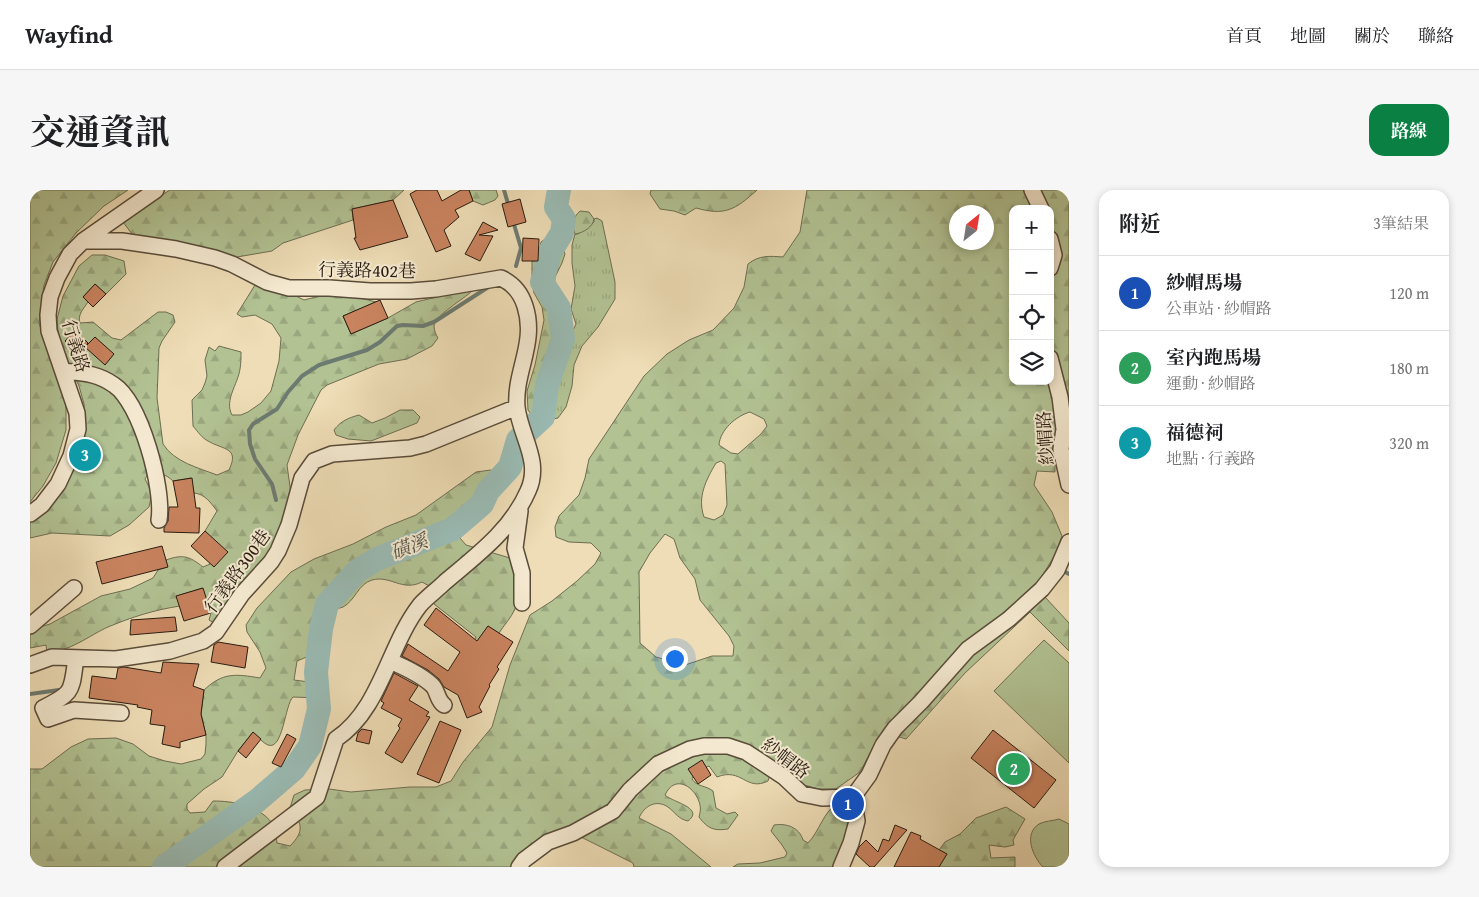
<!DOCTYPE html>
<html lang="zh-TW">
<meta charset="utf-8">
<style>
:root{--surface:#fff;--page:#f6f6f6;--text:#202124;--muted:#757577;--line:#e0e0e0;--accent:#0b8043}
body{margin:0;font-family:"Gentium Book Plus","Noto Serif TC",serif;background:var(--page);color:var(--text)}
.controls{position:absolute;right:15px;top:15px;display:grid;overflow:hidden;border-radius:10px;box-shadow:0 2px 8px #0003}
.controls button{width:45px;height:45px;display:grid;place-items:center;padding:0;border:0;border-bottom:1px solid var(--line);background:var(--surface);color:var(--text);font:25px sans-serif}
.compass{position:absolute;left:919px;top:15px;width:45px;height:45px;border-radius:50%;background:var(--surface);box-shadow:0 2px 8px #0003;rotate:30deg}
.you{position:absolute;left:644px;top:468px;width:18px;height:18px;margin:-12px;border:4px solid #fff;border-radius:50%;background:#1a73e8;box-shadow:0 0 0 8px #1a73e833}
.badge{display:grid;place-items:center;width:32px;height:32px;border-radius:50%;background:var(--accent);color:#fff;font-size:16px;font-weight:700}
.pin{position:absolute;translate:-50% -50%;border:2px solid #fff;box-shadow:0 1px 5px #0006}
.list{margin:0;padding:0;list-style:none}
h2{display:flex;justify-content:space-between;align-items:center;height:65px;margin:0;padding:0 20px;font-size:21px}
h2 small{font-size:16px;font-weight:400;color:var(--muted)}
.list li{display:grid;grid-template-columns:32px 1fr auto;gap:15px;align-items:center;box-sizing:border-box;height:75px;padding:0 20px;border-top:1px solid var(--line)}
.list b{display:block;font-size:19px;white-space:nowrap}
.list p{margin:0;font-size:16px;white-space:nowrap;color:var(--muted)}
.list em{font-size:16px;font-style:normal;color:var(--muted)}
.icon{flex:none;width:28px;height:28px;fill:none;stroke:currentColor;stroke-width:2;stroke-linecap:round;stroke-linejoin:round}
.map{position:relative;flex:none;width:1039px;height:677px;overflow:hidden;border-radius:15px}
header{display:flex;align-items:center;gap:30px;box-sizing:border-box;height:70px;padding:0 25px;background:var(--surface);border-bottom:1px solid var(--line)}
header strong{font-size:24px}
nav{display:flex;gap:28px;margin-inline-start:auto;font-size:18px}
.intro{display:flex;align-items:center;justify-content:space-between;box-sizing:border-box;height:120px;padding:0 30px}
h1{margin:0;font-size:35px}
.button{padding:12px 22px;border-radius:15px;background:var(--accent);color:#fff;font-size:18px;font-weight:700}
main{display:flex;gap:30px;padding:0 30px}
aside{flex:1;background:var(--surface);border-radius:15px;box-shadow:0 2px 8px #0003}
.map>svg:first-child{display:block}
</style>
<header>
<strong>Wayfind</strong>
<nav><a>首頁</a><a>地圖</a><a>關於</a><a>聯絡</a></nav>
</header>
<div class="intro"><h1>交通資訊</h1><a class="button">路線</a></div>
<main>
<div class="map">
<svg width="1039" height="677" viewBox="0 0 1039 677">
<defs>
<pattern id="grass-tufts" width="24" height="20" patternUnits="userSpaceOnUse" patternTransform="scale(1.25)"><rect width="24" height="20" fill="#b2c293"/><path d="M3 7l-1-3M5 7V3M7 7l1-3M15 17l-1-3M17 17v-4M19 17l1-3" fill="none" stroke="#99a67e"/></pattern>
<pattern id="forest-firs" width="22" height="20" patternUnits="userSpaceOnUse" patternTransform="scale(1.25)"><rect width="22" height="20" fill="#b2c293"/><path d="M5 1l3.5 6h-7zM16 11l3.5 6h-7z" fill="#99a67e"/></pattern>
</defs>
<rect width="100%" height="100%" fill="#eeddb6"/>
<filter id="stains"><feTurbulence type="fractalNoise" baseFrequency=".004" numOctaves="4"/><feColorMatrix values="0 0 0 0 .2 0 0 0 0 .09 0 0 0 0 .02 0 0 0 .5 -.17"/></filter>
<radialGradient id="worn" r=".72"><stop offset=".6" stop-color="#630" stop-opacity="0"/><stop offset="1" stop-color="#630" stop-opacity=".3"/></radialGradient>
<path fill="url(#grass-tufts)" stroke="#6d6e52" d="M567 28 572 31 585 92V109L568 137 552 156 544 175 542 196 536 217 528 228 523 229 524 184 535 166 537 153 546 134 541 119 545 96 542 73V55L545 44H548L564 32V29Z"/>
<path fill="url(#forest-firs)" stroke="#6d6e52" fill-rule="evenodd" d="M0 0H98L74 16 46 43 23 72 14 95 9 133 36 211V240L26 273 13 296 0 312Z
M140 0H374L363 10 322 19 323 30 253 53 242 61 207 67 111 48 102 44 93 32 104 22Z
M439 0H466L468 6 465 10 453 15 443 11Z
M621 0H727C705 20 695 26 666 18L655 25 644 21 630 19 620 4Z
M777 0H1039V248L1025 261V282L1007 281 1004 295 1022 322 1032 346 1025 365 1012 386 1015 407 1039 433V461L1000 422 935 483 876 549 856 543 845 554 830 582 806 599H788L771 594 733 564 705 552H666L580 617 493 677H0V579H12L41 557 58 549 86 548 103 554 119 566 135 571 151 574 171 569 175 564 176 554V545L171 524 174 500C193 482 206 484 230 488L236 478 230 462 217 442 216 435 227 418 261 382 284 369 323 354 356 337 386 325 446 282 461 280 468 288 444 330 430 345V348L436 355 480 368C484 379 490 409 485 419 481 428 474 435 469 443L458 436 445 455 442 454 446 447 404 414 401 397 392 392C372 402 361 385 342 390 328 394 325 411 313 417 310 418 306 419 302 420L294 449 289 458 284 464 267 471 264 490 287 493C291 498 293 503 289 508L263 507C255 514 253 561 238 555 233 553 227 546 223 542L208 561 192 587 174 599 157 614V619L160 623 175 622 183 611C203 611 228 615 242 633 246 638 246 646 247 653L260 656C275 641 272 633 260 618L264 605 275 600 299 599 321 602 380 597H406L421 591 433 572 462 537 480 475 500 425 522 411 547 391 565 374 571 363 561 353 539 352 526 347 525 337 529 326 549 305 555 288 559 269 614 186 637 164 659 150 683 140 704 118 714 97 718 74C729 65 740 66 753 67L770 42ZM983 19H1020V191H983ZM926 22H956V52H926ZM720 222 734 229 737 236 731 244 708 264 701 263 689 255C690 240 706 226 720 222ZM691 271 695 274 697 315 693 325 684 330 674 327C667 307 676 290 686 273ZM635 344 644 349 650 368 665 389 670 410 699 446 704 456 703 466H682L655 475 626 467 610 453 609 382 620 363Z
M550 21 559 22 564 29C563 37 553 43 545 44 542 35 542 28 550 21Z
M518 47H525L531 54 535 64 532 73 525 87 524 100 530 112 537 153 535 166 515 200 509 218 505 222 501 224 498 220 497 201 505 175 514 130 512 117 504 103 502 93V71H508L511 52Z
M62 65H75L94 71 96 84 76 104 65 94 53 107 58 112C54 118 47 125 50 133L63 132 82 148 91 150 128 122H136L143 125 145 132 132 151 129 158 127 208 133 254C144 272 169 278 187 285L199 280C210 257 193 260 178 251 172 248 168 242 163 236L162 210 172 200 175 193 177 186 175 170 179 157 185 161 189 156 211 162C211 168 211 173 210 179 208 194 194 210 202 225H211L218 222 231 213 241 201 249 171 251 148 242 134 225 125 212 127 207 124 225 95C242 100 258 101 274 110 303 102 318 105 346 112L313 126 321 144 358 128 386 112 440 99 442 101C434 109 404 126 404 136 404 140 406 145 408 148L402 156 377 169 349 174 297 195 291 200 268 245 257 275 262 311 242 362 186 434 179 430 181 423 172 398 147 406 150 416C124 420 102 427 78 437 58 446 40 462 17 462L16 455 0 458V440L20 434 71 406 100 399 123 388 128 380 137 377 136 370C153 364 159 366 173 377L180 374 175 341 187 321C181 313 175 304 164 303L161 288 143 291C136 284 129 283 119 282L115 289 122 303 119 317 99 335 80 346 22 343 0 348V331L55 234 54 214 49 196 29 153 27 129 33 106 49 76Z
M370 220H383L390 227 387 233 341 251 318 249 306 245 304 240C311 231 318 228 329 225L342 233 355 228Z
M695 562 713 568 740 584 738 591C716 602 712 577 687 587L679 576 665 582 662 589C667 597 675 595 683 601L686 618 697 624 705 622 708 625 698 639C684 641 678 639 669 627 670 623 671 619 670 615 666 597 645 583 635 605 642 612 675 618 658 631 648 629 646 623 638 617 626 609 614 616 609 628L641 644 681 677H604L603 673 551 647 629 578 669 563Z
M806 615 820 622 823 627 806 677H703L708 674 730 673 755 667 757 663 752 655 741 641 744 635C756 633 769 637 773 650L778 653C789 642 794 621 806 615Z
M976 617 995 629 983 650 984 655 975 657 959 655 961 668 985 667V677H909L917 664 909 660 915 652 930 644 946 628Z"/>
<path fill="#b2c293" stroke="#6d6e52" d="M1014 450 1039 473V573L964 501Z
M1029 629 1039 634V677H1013C1003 667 993 644 1009 634 1014 631 1023 631 1029 629Z"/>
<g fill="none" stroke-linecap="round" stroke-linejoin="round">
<path stroke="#6c7b72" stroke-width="4" d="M474 0 479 17
M483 31 491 58 486 76
M246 310 242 294 225 269 220 254 219 240 223 234 247 219 258 202 272 186 289 175 337 160 350 152 367 136 373 135 393 136 404 132 460 96
M1035 382 1039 384
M0 504 29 500"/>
<path stroke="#9abbb4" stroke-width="24" d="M134 677 228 610 264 579 280 556 289 519 286 482 291 439 297 414 327 381 347 369 423 339 452 314 458 301 480 277 488 250 513 227 517 195 533 149 529 118 512 92 520 62 532 43 534 29 526 17 529 0"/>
</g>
<path fill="#c9835f" stroke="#281b10" d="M387 0H407L412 11 431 0H439L443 11 425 20 429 27 414 40 421 56 406 62 380 4Z
M490 9 496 32 478 37 472 14Z
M363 10 378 47 330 60 324 48H326L322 19Z
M453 32 468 40 449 45 463 46 450 71 435 64Z
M493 48 509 49 508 71H492Z
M65 94 76 104 63 117 53 107Z
M350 110 358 128 321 144 313 126Z
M45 140 58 153 48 164 35 151Z
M65 147 84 164 75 175 55 157Z
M162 288 166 318H170L169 343 134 342V338L138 331 139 317H148L143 291Z
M175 341 198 362 184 377 161 356Z
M132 356 138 377 72 394 66 372Z
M173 398 181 423 154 431 146 406Z
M406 418 447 451 458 436 483 452 467 477 469 479 459 495 460 496 449 517 452 522 437 528 428 505 414 497 409 489 398 480 372 466 378 454 418 481 430 462 394 435Z
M145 427 147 441 100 445 101 430Z
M188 452 218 457 215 478 181 472 184 455Z
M133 472 169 474 163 496 174 500 171 524 176 545 150 552V558L132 554 135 536 120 534 122 520 107 517 108 515 59 508 62 486 86 489 88 478 94 477 131 483Z
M364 483 388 496 379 510 399 522 396 526 400 527 372 573 355 563 370 538 368 536 372 529 351 518 354 513 351 511Z
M410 531 431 540 409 593 387 584Z
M332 539 342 541 339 554 326 551 328 543Z
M963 540 1026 590 1004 618 941 568Z
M223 542 231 549 216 568 208 561Z
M257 544 266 549 251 577 242 573Z
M672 570 681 585 668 594 658 579Z
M865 635 877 640 844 677H840L826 664 829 657 836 650 848 662 853 649 859 651Z
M881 642 891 646 890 649 917 664 909 677H864Z"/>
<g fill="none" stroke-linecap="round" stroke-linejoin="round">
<g stroke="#5a4c3a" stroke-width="18">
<path id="minor" d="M1002 0 1011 19
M1020 49 1024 65 1020 78
M53 51H92L146 59 185 68 202 74 237 92 259 98H299L340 101H381L406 99 471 88C484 94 491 103 495 116 507 153 484 182 487 217 490 246 512 271 498 301 481 340 447 365 415 392 407 400 397 407 390 415 358 456 351 519 306 549L287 607 195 677
M1020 168 1030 207 1034 239 1031 259 1039 295
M33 181C53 183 67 183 84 195 111 213 134 299 129 330
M490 321 485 358 492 383V413
M0 324 12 315 28 294 41 266 48 239 47 223 19 141 18 125 20 107 27 88 40 64 53 51 126 0
M0 436 44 398
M46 468C41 501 45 502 13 518L18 529 44 520 91 523
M360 471C374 477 390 484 402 495 408 501 407 510 414 515
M0 475 22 467 86 469 140 461 173 451 186 442 212 404 241 372 248 361 259 335 272 288 284 271 302 264 380 258 396 254 487 217
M489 677 494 670 518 652 543 643 583 621 600 600 628 574 660 559 674 556H698L716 562 754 587 772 604 792 608 823 607 839 585 853 555 865 538 891 512 938 459 979 429 1012 399 1027 380 1039 352
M811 677 821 653 827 631 823 607"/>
</g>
<use href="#minor" stroke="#f4e9d0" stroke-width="15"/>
</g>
<g text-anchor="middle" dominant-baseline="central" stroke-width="4" stroke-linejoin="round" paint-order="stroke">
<g font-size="18" fill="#281b10" stroke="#f4e9d0">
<text transform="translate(337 80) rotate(1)">行義路402巷</text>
<text transform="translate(46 156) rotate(73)">行義路</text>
<text transform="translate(1015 248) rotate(-94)">紗帽路</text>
<text transform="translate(207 381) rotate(-54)">行義路300巷</text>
<text transform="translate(756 568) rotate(37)">紗帽路</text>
</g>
<g font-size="19" font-style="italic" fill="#505349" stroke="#f4e9d0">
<text transform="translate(379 356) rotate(-21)">磺溪</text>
</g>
</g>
<rect width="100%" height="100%" filter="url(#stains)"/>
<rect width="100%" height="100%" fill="url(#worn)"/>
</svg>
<div class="controls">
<button>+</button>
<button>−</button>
<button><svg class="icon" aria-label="locate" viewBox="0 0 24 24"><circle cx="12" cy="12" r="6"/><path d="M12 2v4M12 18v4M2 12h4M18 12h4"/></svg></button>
<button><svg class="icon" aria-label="layers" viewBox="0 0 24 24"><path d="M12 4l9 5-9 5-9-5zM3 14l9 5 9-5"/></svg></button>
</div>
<svg class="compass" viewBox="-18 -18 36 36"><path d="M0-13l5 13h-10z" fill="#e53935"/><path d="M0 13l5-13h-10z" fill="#757577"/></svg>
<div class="you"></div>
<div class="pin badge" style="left:818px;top:614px;background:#1a4fb4">1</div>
<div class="pin badge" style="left:984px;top:579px;background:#2e9e5b">2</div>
<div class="pin badge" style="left:55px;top:265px;background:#0f9aa8">3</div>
</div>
<aside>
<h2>附近<small>3筆結果</small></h2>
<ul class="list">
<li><span class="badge" style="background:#1a4fb4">1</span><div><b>紗帽馬場</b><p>公車站 · 紗帽路</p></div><em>120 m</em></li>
<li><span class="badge" style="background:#2e9e5b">2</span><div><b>室內跑馬場</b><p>運動 · 紗帽路</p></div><em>180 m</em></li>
<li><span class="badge" style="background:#0f9aa8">3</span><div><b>福德祠</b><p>地點 · 行義路</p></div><em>320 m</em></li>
</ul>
</aside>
</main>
